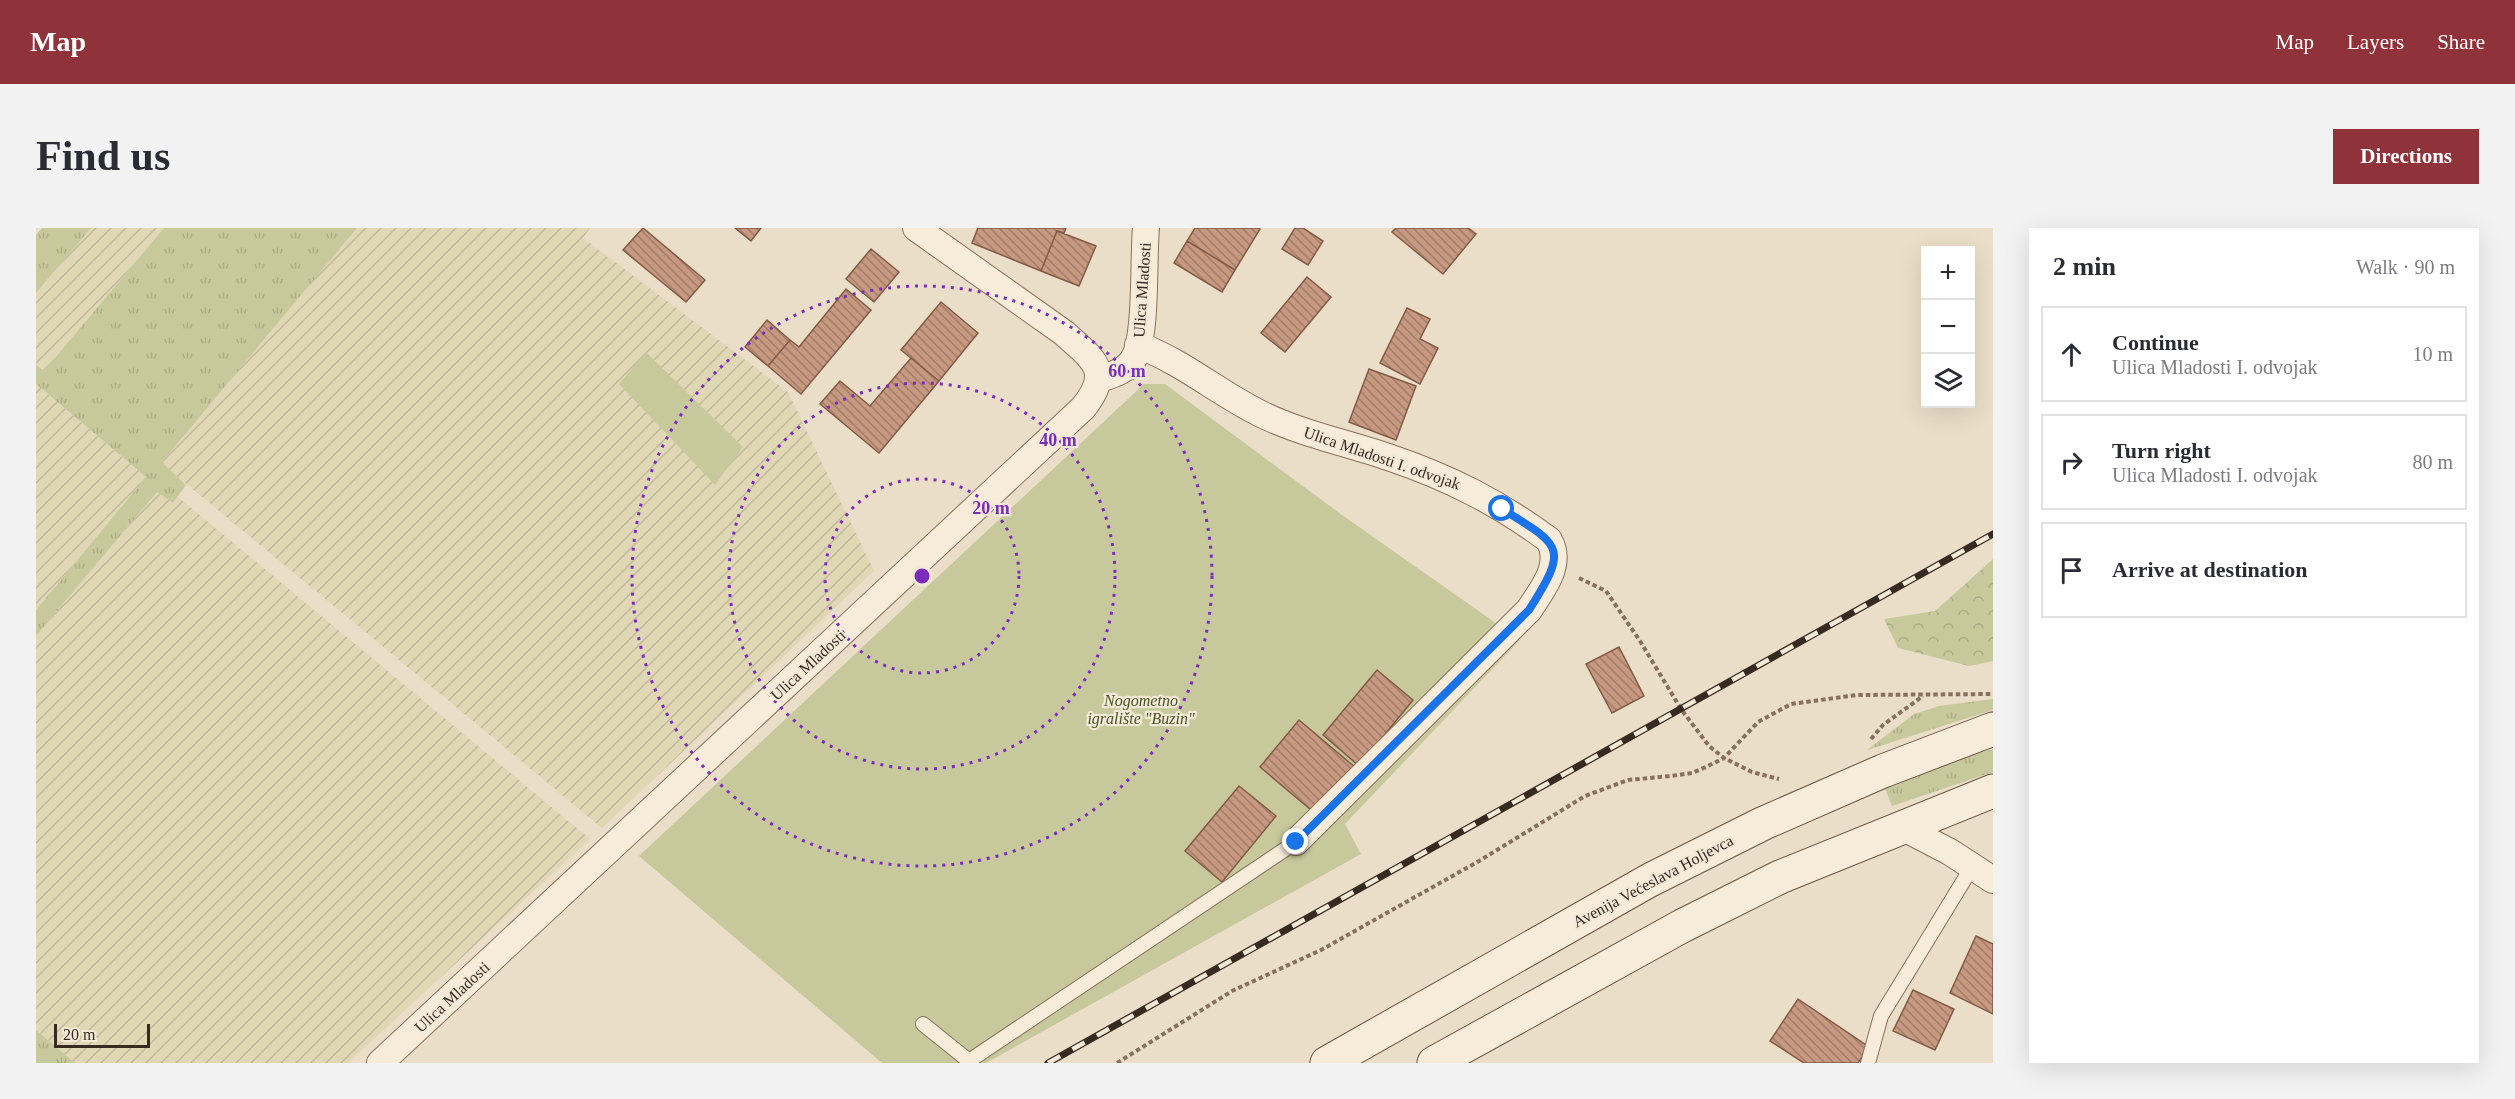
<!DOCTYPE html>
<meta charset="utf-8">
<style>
:root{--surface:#fff;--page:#f2f2f3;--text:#2b2b33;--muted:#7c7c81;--line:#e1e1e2;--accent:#903239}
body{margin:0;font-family:Georgia,serif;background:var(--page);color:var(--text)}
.controls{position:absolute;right:18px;top:18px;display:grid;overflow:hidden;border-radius:0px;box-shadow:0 6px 24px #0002}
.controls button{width:54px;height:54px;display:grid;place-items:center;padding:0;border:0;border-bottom:2px solid var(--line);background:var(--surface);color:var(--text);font:30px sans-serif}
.scale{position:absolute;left:18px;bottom:15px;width:96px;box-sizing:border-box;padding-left:6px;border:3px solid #372a21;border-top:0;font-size:16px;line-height:21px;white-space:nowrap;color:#372a21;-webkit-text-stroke:4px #f3e9d7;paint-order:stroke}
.stop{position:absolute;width:18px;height:18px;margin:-14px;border:4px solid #1a73e8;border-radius:50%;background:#fff}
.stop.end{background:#1a73e8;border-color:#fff;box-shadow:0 2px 6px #0008}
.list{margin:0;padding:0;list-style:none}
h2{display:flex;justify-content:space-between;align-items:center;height:78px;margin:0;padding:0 24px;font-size:26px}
h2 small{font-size:20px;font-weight:400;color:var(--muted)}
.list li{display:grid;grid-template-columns:39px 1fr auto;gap:18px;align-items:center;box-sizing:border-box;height:96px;margin:0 12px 12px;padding:0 12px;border:2px solid var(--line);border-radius:0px}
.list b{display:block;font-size:22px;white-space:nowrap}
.list p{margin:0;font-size:20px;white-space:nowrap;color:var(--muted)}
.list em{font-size:20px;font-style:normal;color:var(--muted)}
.icon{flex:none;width:33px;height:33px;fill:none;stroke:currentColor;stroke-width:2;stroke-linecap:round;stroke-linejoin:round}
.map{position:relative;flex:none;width:1957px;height:835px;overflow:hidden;border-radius:0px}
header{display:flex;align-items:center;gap:36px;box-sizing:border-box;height:84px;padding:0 30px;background:var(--accent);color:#fff}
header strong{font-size:28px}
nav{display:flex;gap:33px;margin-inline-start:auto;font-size:21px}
.intro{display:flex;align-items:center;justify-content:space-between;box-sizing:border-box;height:144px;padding:0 36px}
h1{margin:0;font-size:42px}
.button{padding:15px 27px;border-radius:0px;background:var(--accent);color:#fff;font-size:21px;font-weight:700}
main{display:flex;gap:36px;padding:0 36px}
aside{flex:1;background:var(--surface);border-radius:0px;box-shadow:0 6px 24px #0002}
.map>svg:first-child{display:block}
</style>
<header>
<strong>Map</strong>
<nav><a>Map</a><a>Layers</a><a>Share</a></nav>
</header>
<div class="intro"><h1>Find us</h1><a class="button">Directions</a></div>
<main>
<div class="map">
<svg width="1957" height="835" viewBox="0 0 1957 835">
<defs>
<pattern id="farmland-furrows" width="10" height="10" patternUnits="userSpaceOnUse" patternTransform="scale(1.5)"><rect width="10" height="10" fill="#e0d7b5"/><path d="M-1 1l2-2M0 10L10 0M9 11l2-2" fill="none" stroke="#c1b99b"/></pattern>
<pattern id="grass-tufts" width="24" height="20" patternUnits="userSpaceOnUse" patternTransform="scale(1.5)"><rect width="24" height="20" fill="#c7c99c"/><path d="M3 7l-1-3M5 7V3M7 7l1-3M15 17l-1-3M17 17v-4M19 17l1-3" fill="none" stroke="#acad86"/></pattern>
<pattern id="forest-crowns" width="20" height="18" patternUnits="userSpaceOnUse" patternTransform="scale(1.5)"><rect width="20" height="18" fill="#c7c99c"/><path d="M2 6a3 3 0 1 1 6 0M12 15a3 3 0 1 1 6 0" fill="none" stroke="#acad86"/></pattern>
<pattern id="building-back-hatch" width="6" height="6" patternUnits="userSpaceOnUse" patternTransform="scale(1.5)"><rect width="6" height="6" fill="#c79980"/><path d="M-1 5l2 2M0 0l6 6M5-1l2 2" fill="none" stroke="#a27d68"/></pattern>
</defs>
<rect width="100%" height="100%" fill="#ebdec8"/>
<path fill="url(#farmland-furrows)" d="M55 0H128L8 143 0 137V65Z
M321 0H554L547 10 752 164 838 343 566 600 125 235Z
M0 156 110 249 0 382Z
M121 264 137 275 142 269 554 611 312 835H39L0 802V408Z"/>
<path fill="url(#grass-tufts)" d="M6 0H55L0 65V7Z
M128 0H321L126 234 150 257 137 275 121 264 0 408V382L110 249 0 156V137L8 143Z
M1957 471V482L1831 522 1878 486 1903 478Z
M1957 521V544L1856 578 1848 558 1931 528Z
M0 802 39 835H0Z"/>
<path fill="url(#forest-crowns)" d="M1957 331V433L1933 438 1862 420 1848 391 1899 383Z"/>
<path fill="#c7c99c" d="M610 124 707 219 679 257 583 156Z
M1108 156H1129L1306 287 1484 412 1309 596 1325 626 950 835H846L603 628Z"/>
<path fill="url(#building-back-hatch)" stroke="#835a46" stroke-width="1.5" d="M607 0 669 52 650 74 587 22Z
M699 0H725L715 13Z
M942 0H1030L1028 5 1021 3 1005 43 936 15Z
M1159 0H1222L1224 1 1199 42 1151 13Z
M1259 0H1267L1287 13 1272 37 1246 21Z
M1360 0H1432L1440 6 1407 46 1356 4Z
M1021 3 1060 18 1043 58 1005 43Z
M1151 13 1199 42 1186 64 1138 35Z
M835 21 863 44 838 74 810 51Z
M1271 49 1295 69 1249 124 1225 105Z
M810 61 835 82 765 166 732 138 754 112 763 119Z
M905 74 942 105 903 153 865 122Z
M1371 80 1394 91 1384 111 1402 120 1384 156 1344 135Z
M731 92 754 112 732 138 709 119Z
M875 130 903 153 843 225 784 176 804 153 834 178Z
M1333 141 1380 158 1360 212 1313 194Z
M1583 419 1608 468 1576 485 1550 436Z
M1341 442 1377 472 1323 538 1287 507Z
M1263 492 1320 540 1281 587 1224 539Z
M1203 558 1240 588 1186 654 1149 623Z
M1940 708 1957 716V786L1914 765Z
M1877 762 1918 781 1899 822 1857 803Z
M1762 771 1833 819 1822 835H1768L1734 813Z"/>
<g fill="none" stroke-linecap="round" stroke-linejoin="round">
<g stroke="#86715e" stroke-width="16">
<path id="lane" d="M887 796 933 833 1260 614
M1832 835 1845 788 1936 639"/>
</g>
<g stroke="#86715e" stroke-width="28">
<path id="street" d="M1102 117C1149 135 1182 165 1225 186 1266 206 1312 215 1355 230 1414 250 1463 275 1513 312 1527 337 1507 360 1493 382L1260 614
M1063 151C1076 147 1091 143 1098 130 1111 107 1107 30 1110 0
M1866 599 1914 624 1957 652
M344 835 1047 180C1077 143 1058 132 1028 105L880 0"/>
</g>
<g stroke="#685241" stroke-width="35">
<path id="secondary" d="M1291 835 1614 652 1728 595 1847 543 1957 501
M1398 835 1646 698 1744 649 1957 563"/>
</g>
<path stroke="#86715e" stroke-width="4" stroke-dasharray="4.5 3" stroke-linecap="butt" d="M1543 350 1570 363 1604 413 1645 481 1673 518 1688 530 1716 544 1743 551
M1835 511 1847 497 1887 468
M1081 835 1196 763 1285 722 1443 633 1549 568 1592 552 1635 548 1656 545 1670 539 1688 530 1722 494 1755 476 1821 467 1957 466"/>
<use href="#lane" stroke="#f7ecda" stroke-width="14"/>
<use href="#street" stroke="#f7ecda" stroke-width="26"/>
<use href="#secondary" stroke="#f7ecda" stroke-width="33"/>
<g stroke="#372a21" stroke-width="7">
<path id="rail" d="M1012 835 1957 306"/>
</g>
<use href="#rail" stroke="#f3e9d7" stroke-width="4.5" stroke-dasharray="14" stroke-linecap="butt"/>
</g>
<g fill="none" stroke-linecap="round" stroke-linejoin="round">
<path stroke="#1a73e8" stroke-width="8" d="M1260 614 1493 382C1533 319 1526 318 1466 281"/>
</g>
<g fill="none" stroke="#7b2cbf" stroke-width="3" stroke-dasharray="3 6">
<circle cx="886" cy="348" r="97"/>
<circle cx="886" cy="348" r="193"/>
<circle cx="886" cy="348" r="290"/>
</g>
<g text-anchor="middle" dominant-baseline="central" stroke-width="4.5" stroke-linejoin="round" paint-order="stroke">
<g font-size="16" fill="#372a21" stroke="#f3e9d7">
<text transform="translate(1106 62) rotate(-86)">Ulica Mladosti</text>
<text transform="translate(1346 230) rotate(19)">Ulica Mladosti I. odvojak</text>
<text transform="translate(772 437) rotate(-43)">Ulica Mladosti</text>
<text transform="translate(1617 653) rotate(-28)">Avenija Većeslava Holjevca</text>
<text transform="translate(416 769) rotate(-43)">Ulica Mladosti</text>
</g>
<g font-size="16" font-style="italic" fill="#4b5229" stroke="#f3e9d7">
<text x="1105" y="472">Nogometno<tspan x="1105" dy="18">igralište "Buzin"</tspan></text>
</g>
</g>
<circle cx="886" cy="348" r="9" fill="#7b2cbf" stroke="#f3e9d7" stroke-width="3"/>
<g font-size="18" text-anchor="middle" font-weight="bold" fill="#7b2cbf" stroke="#f3e9d7" stroke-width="4.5" stroke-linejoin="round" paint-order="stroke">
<text x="1091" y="149">60 m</text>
<text x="1022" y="218">40 m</text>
<text x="955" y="286">20 m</text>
</g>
</svg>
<div class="controls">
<button>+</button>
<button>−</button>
<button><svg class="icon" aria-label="layers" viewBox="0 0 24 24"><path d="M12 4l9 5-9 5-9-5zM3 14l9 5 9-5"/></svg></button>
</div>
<div class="scale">20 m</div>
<div class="stop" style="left:1466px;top:281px"></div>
<div class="stop end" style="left:1260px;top:614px"></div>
</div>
<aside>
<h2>2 min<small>Walk · 90 m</small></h2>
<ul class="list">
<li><svg class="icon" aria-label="ahead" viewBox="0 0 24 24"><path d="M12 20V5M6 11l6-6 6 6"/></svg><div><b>Continue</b><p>Ulica Mladosti I. odvojak</p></div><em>10 m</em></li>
<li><svg class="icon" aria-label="right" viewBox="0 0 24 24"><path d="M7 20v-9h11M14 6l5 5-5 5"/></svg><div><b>Turn right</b><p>Ulica Mladosti I. odvojak</p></div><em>80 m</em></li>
<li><svg class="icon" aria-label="arrive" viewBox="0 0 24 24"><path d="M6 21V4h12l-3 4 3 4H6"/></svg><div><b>Arrive at destination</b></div></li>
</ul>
</aside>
</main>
